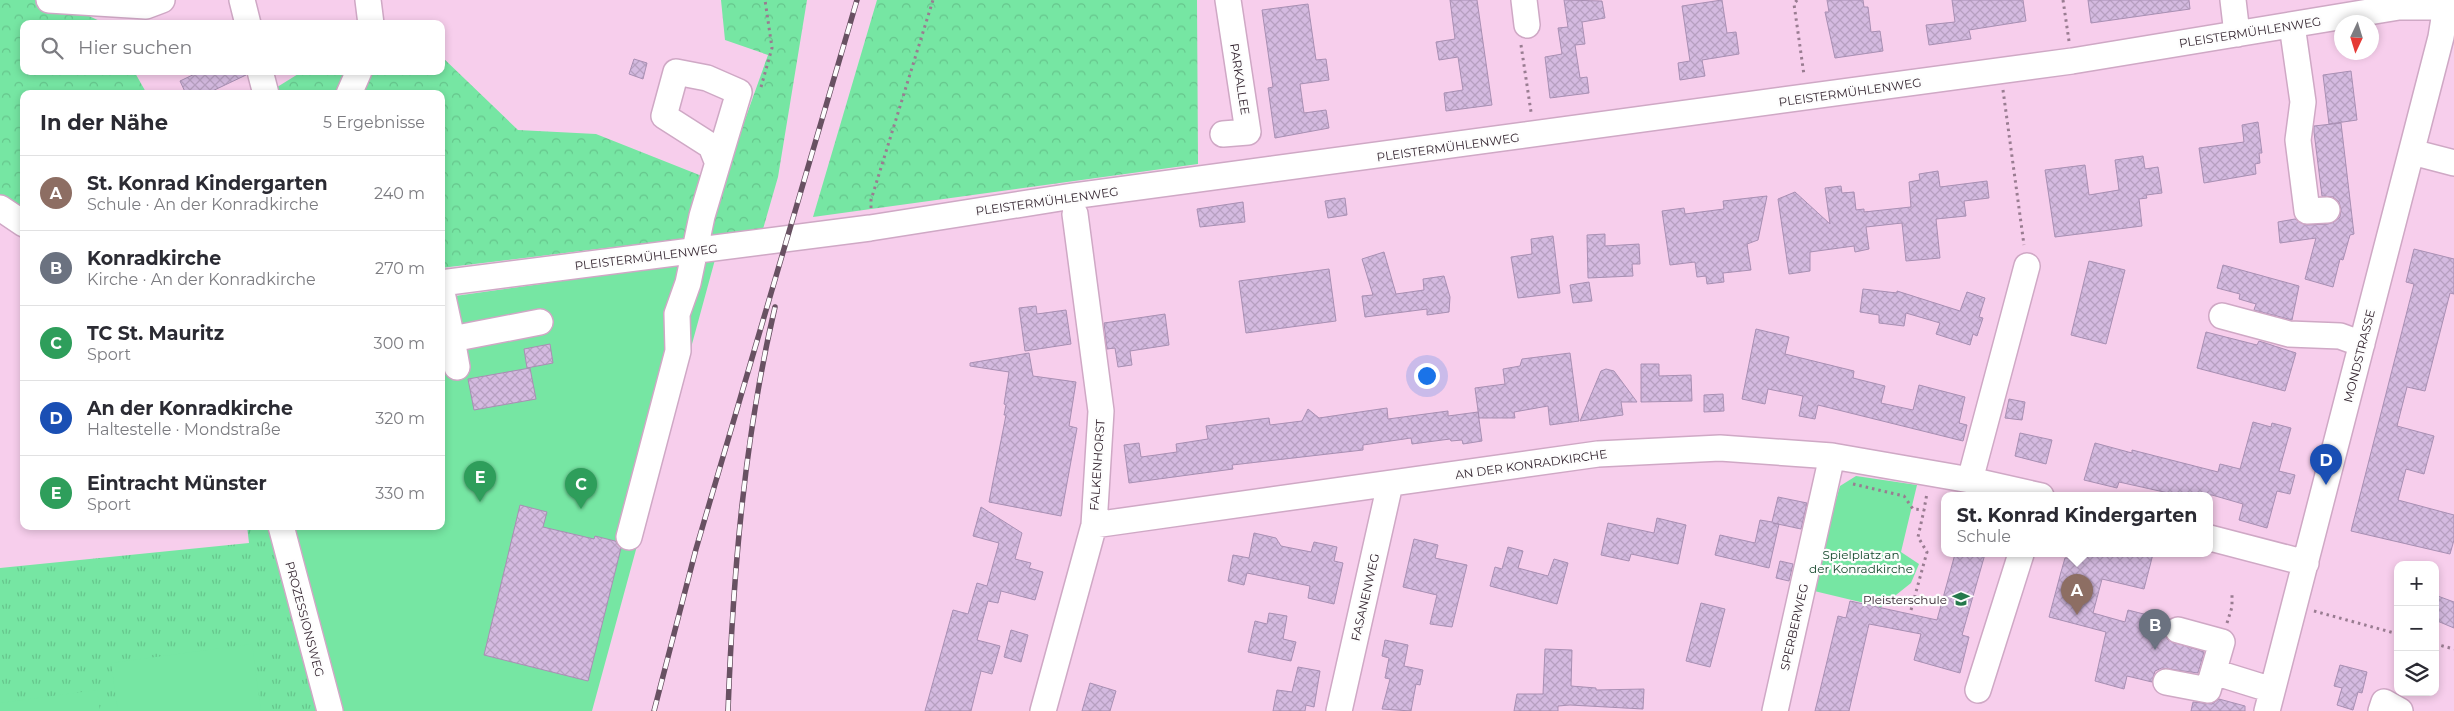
<!DOCTYPE html>
<html lang="de">
<meta charset="utf-8">
<style>
:root{--surface:#fff;--page:#f2f2f3;--text:#2b2b33;--muted:#7c7c81;--line:#e1e1e2;--accent:#24794b}
body{margin:0;font-family:Montserrat,sans-serif;background:var(--page);color:var(--text)}
.controls{position:absolute;right:15px;bottom:15px;display:grid;overflow:hidden;border-radius:10px;box-shadow:0 2px 8px #0003}
.controls button{width:45px;height:45px;display:grid;place-items:center;padding:0;border:0;border-bottom:1px solid var(--line);background:var(--surface);color:var(--text);font:25px sans-serif}
.compass{position:absolute;left:2334px;top:15px;width:45px;height:45px;border-radius:50%;background:var(--surface);box-shadow:0 2px 8px #0003;rotate:184deg}
.you{position:absolute;left:1426px;top:375px;width:18px;height:18px;margin:-12px;border:4px solid #fff;border-radius:50%;background:#1a73e8;box-shadow:0 0 0 8px #1a73e833}
.badge{display:grid;place-items:center;width:32px;height:32px;border-radius:50%;background:var(--accent);color:#fff;font-size:16px;font-weight:700}
.pin{position:absolute;translate:-50% -41px;filter:drop-shadow(0 1px 2px #0008)}
.pin::after{content:'';position:absolute;top:26px;width:18px;height:15px;background:inherit;clip-path:polygon(0 0,100% 0,50% 100%)}
.popup{position:absolute;left:1941px;top:492px;width:272px;height:65px;box-sizing:border-box;display:grid;place-content:center;border-radius:10px;background:var(--surface);filter:drop-shadow(0 1px 4px #0005);font-size:16px;white-space:nowrap;color:var(--muted)}
.popup b{font-size:19px;color:var(--text)}
.popup::after{content:'';position:absolute;left:50%;top:100%;margin-left:-10px;border:10px solid transparent;border-top-color:var(--surface)}
.list{margin:0;padding:0;list-style:none}
h2{display:flex;justify-content:space-between;align-items:center;height:65px;margin:0;padding:0 20px;font-size:21px}
h2 small{font-size:16px;font-weight:400;color:var(--muted)}
.list li{display:grid;grid-template-columns:32px 1fr auto;gap:15px;align-items:center;box-sizing:border-box;height:75px;padding:0 20px;border-top:1px solid var(--line)}
.list b{display:block;font-size:19px;white-space:nowrap}
.list p{margin:0;font-size:16px;white-space:nowrap;color:var(--muted)}
.list em{font-size:16px;font-style:normal;color:var(--muted)}
.icon{flex:none;width:28px;height:28px;fill:none;stroke:currentColor;stroke-width:2;stroke-linecap:round;stroke-linejoin:round}
.map{position:relative;flex:none;width:2454px;height:711px;overflow:hidden}
.search{position:absolute;background:var(--surface);box-shadow:0 2px 8px #0003;left:20px;top:20px;width:425px;height:55px;display:flex;align-items:center;gap:12px;box-sizing:border-box;padding:0 18px;border-radius:10px;color:var(--muted);font-size:19px}
.panel{position:absolute;background:var(--surface);box-shadow:0 2px 8px #0003;left:20px;top:90px;width:425px;height:440px;border-radius:10px}
.map>svg:first-child{display:block}
</style>
<div class="map">
<svg width="2454" height="711" viewBox="0 0 2454 711">
<defs>
<pattern id="grass-tufts" width="24" height="20" patternUnits="userSpaceOnUse" patternTransform="scale(1.25)"><rect width="24" height="20" fill="#76e6a3"/><path d="M3 7l-1-3M5 7V3M7 7l1-3M15 17l-1-3M17 17v-4M19 17l1-3" fill="none" stroke="#66c58c"/></pattern>
<pattern id="forest-crowns" width="20" height="18" patternUnits="userSpaceOnUse" patternTransform="scale(1.25)"><rect width="20" height="18" fill="#76e6a3"/><path d="M2 6a3 3 0 1 1 6 0M12 15a3 3 0 1 1 6 0" fill="none" stroke="#66c58c"/></pattern>
<pattern id="building-cross-hatch" width="8" height="8" patternUnits="userSpaceOnUse" patternTransform="scale(1.25)"><rect width="8" height="8" fill="#d4bae0"/><path d="M0 0l8 8M0 8l8-8" fill="none" stroke="#b69fc0"/></pattern>
</defs>
<rect width="100%" height="100%" fill="#f7ceec"/>
<path fill="url(#grass-tufts)" d="M247 526H274L323 711H0V568L249 543Z"/>
<path fill="url(#forest-crowns)" d="M0 0H55L106 24H24V71H134L147 94H24V214L0 198Z
M721 0H807L778 177 763 229 441 268V94H266L303 71H441V56L518 130 596 134 722 184 768 55 725 40Z
M877 0H1197L1198 164 813 217Z"/>
<path fill="#76e6a3" d="M716 256 592 711H337L286 526H441V298L541 284Z
M1856 476 1917 485 1901 552 1919 564 1911 583 1881 607 1810 590 1840 486Z
M252 644 261 711H118L111 663Z
M97 690 100 711H0V703Z"/>
<path fill="url(#building-cross-hatch)" stroke="#a88fb3" d="M1450 0H1477L1492 105 1446 111 1444 93 1463 90 1458 57 1439 60 1436 42 1455 39Z
M1564 0 1602 1 1605 18 1582 22 1585 44 1575 45 1580 78 1587 77 1589 93 1550 98 1545 57 1562 54 1558 28 1568 27Z
M1722 0 1727 33 1736 32 1739 54 1702 60 1705 76 1680 80 1678 63 1690 61 1682 6Z
M1827 0H1863L1864 7H1868L1871 32 1880 31 1883 51 1835 58 1825 12H1829Z
M1952 0H2023L2026 21 1969 30 1971 39 1929 45 1926 25 1955 22Z
M2088 0H2189L2190 9 2091 23Z
M1308 4 1316 60 1326 59 1329 80 1300 84 1304 113 1326 110 1329 128 1275 138 1268 88 1273 87 1262 10Z
M634 59 647 63 643 79 629 74Z
M201 71H246V75L206 94H186L180 81Z
M2351 71 2357 120 2329 124 2323 75Z
M2258 122 2262 153H2259L2260 163 2255 164 2256 174 2204 183 2199 148 2244 142 2242 125Z
M2341 123 2354 234 2350 235 2343 260 2340 259 2333 287 2305 279 2316 238 2280 243 2278 222 2295 219 2307 225 2328 224 2334 222 2340 217 2341 209 2339 202 2333 197 2322 196 2314 132V126Z
M2143 156 2145 169 2158 167 2162 193 2146 195 2147 198 2139 199 2142 226 2055 237 2045 170 2085 165 2089 195 2119 190 2115 160Z
M1938 171 1940 187 1987 181 1989 198 1964 201 1966 216 1936 219 1940 258 1906 261 1902 223 1866 227 1869 249 1855 252 1854 246 1810 252V271L1789 274 1778 199 1795 192 1830 224 1825 188 1841 186 1842 193 1854 192 1856 210 1864 209V212L1911 207 1909 182 1920 180 1919 174Z
M1767 196 1758 240 1747 244 1751 270 1723 273 1724 282 1707 284 1706 276 1697 277 1695 262 1670 265 1662 211 1684 208 1685 214 1724 209 1723 201Z
M1345 198 1347 215 1328 218 1325 201Z
M1243 202 1245 222 1200 227 1197 209Z
M1605 234V246L1639 244 1640 264H1632L1633 276 1588 278 1587 235Z
M1553 236 1560 293 1518 298 1511 257 1532 254 1531 239Z
M2414 249 2454 259V294L2450 293 2425 391 2407 387 2397 426 2434 436 2424 474 2406 469 2398 500 2454 515V540L2450 554 2351 531 2414 284 2406 282Z
M1384 252 1396 294 1424 290 1423 279 1444 276 1450 297 1449 312 1427 315V309L1365 317 1362 296 1373 295 1362 259Z
M2089 261 2125 270 2106 344 2071 335Z
M2223 265 2299 286 2292 320 2254 310 2256 304 2239 299 2240 294 2217 288Z
M1329 269 1336 321 1246 333 1239 281Z
M1589 282 1592 301 1573 303 1570 285Z
M1863 289 1897 293V291L1960 311 1967 292 1985 298 1979 317 1983 318 1977 336 1973 334 1970 345 1936 334 1940 323 1906 313 1904 326 1879 323V315L1860 312Z
M1036 306 1037 314 1066 310 1071 344 1025 351 1019 308Z
M1165 314 1169 345 1130 351 1132 365 1118 367 1115 348 1107 349 1104 323Z
M1756 329 1789 337 1785 354 1854 371 1853 378 1885 386 1881 403 1913 410 1919 385 1965 397 1959 423 1967 425 1963 441 1818 405 1815 419 1799 416 1803 396 1768 389 1765 404 1742 399Z
M2206 332 2257 345 2259 341 2296 353 2285 391 2197 368Z
M550 344 553 363 527 368 524 349Z
M1029 353 1033 376 1076 382 1069 426 1077 428 1061 516 989 502 1006 415H1004L1006 405 1004 404 1009 372 970 366V363Z
M1570 353 1579 421 1550 425 1548 406 1514 412 1515 418H1479L1475 388 1505 384 1503 369 1520 366 1522 359Z
M1641 364H1659V376L1691 375 1692 401 1641 402Z
M530 368 536 399 474 410 468 379Z
M1606 369 1614 371 1637 402H1621L1623 415 1580 421 1601 371Z
M1723 394 1724 411 1704 412V395Z
M2009 399 2025 402 2022 420 2005 418Z
M1387 408 1388 419 1448 411V416L1478 412 1482 441 1463 444 1462 440 1451 441 1450 439 1412 444 1411 438 1363 445V450L1232 465 1233 469 1129 483 1124 445 1139 443 1141 457 1156 455 1177 452 1176 444 1208 439 1206 426 1269 418 1270 425 1302 421 1308 409 1319 418Z
M2253 422 2271 427 2272 423 2291 428 2279 471 2295 475 2290 494 2277 491 2267 528 2239 520 2243 504 2212 495 2182 496 2119 482 2117 488 2084 480 2095 443 2132 453V450L2218 472 2220 464 2240 469Z
M2020 433 2052 440 2046 464 2015 456Z
M1778 497 1807 503 1801 529 1773 523 1779 524 1769 568 1715 555 1720 535 1755 543 1760 520 1772 522Z
M520 505 547 512 543 527 594 539 595 536 615 541 621 548 588 681 484 655Z
M981 507 1022 533 1015 559 1031 563 1029 568 1043 572 1035 600 1001 591 998 603 988 601 977 640 1000 646 992 674 981 671 971 711H925L953 610 968 614 977 583 987 586 999 543 973 536Z
M1657 518 1686 525 1678 564 1631 554 1629 561 1601 555 1608 523 1654 533Z
M1254 533 1276 538 1281 546 1311 552 1314 542 1337 547 1334 561 1343 563 1334 604 1308 598 1310 586 1247 573 1244 585 1228 581 1233 555 1249 558Z
M1414 539 1438 545 1435 558 1467 565 1452 627 1430 624 1437 595 1403 587Z
M1508 547 1523 551 1518 568 1548 576 1554 559 1568 563 1557 604 1490 586 1495 567 1502 569Z
M1955 554H1985L1962 635 1969 637 1960 673 1914 660 1921 634 1869 624 1849 711H1815L1838 616 1846 618 1850 601 1937 620Z
M2070 554H2153L2144 589 2102 579 2093 613 2125 622 2128 610 2167 620 2164 633 2168 640 2204 652 2198 673 2162 668 2155 671 2152 682 2127 676 2124 689 2095 681 2106 632 2049 617 2061 572 2065 558H2068Z
M1780 561 1793 564 1789 581 1776 578Z
M2435 595 2454 602V628L2435 620Z
M1701 603 1725 609 1710 667 1686 661Z
M1269 613 1287 616 1283 639 1296 642 1291 661 1248 652 1255 621 1267 624Z
M1011 630 1028 635 1021 662 1004 657Z
M1385 640 1408 645 1404 666 1423 670 1420 685 1416 684 1411 711 1382 709 1390 679 1385 678 1389 658 1382 656Z
M1545 649 1572 650 1571 686 1596 688V690L1644 689 1643 709 1570 705 1558 706V711H1514L1517 694H1543Z
M2340 665 2367 672 2362 693 2358 692 2353 710 2337 705 2342 688 2334 686Z
M1298 667 1320 671 1314 707 1306 705 1305 711H1273L1277 690 1292 692Z
M1090 683 1116 691 1110 711H1082Z
M2219 699 2245 706V711H2191L2193 702 2212 704Z"/>
<g fill="none" stroke-linecap="round" stroke-linejoin="round">
<g stroke="#cfa8c5" stroke-width="28">
<path id="minor" d="M49 0 146 6 162 0
M242 0 248 24
M368 0 371 24
M1524 0 1527 25
M2233 0 2237 34
M2292 25 2303 102 2298 140 2307 211 2327 210
M260 71 266 94
M349 94 359 71
M1223 134 1248 132 1228 0
M2412 152 2454 163
M0 208 24 224
M441 283 870 228 1073 196 2072 61 2399 7H2431L2454 11
M441 288 452 339 540 322
M2222 316 2289 334 2340 336 2362 344
M452 339 457 367
M1970 480 2027 266
M1094 525 1598 454 1720 448 1832 456 1970 480 2041 496
M281 526 330 711
M629 537 678 351 677 314 688 283 702 216 739 92 707 78 676 72 664 116 711 146 717 161
M2210 538 2306 563
M2214 672 2272 690
M2166 682 2208 690 2222 642 2178 630
M1978 690 2021 554
M1043 711 1094 525 1101 411 1075 214
M1339 711 1390 484
M1775 711 1832 456
M2267 711 2441 37 2447 0
M2381 711 2384 702 2400 711"/>
</g>
<path stroke="#997c91" stroke-width="3" stroke-dasharray="2.5 4" stroke-linecap="butt" d="M1797 0 1794 4 1804 75
M2063 0 2069 41
M1521 45 1531 112
M761 87 772 48 765 0
M2003 90 2024 245
M871 208V200L933 0
M1853 484 1904 496 1913 509 1924 510 1927 493
M1911 610 1927 552 1918 537 1924 510
M2314 611 2398 634
M2227 623 2232 607V594
M2435 644 2454 649"/>
<use href="#minor" stroke="#fff" stroke-width="25"/>
<g stroke="#685162" stroke-width="5.5">
<path id="rail" d="M654 711 696 549 857 0
M728 711C733 575 744 439 775 307"/>
</g>
<use href="#rail" stroke="#fdfdfd" stroke-width="4" stroke-dasharray="11" stroke-linecap="butt"/>
</g>
<defs>
<g id="school-bare" transform="scale(1.35)"><path d="M0-5L7-2L0 1L-7-2ZM-4 1L0 2.5L4 1V4Q0 6-4 4Z" fill="#24794b" stroke="#fdfdfd" stroke-width="2.5" paint-order="stroke"/></g>
</defs>
<g fill-rule="evenodd">
<use href="#school-bare" x="1961" y="599"/>
</g>
<g text-anchor="middle" dominant-baseline="central" stroke-width="4.5" stroke-linejoin="round" paint-order="stroke">
<g font-size="12" fill="#2e1f2a" stroke="#fdfdfd">
<text transform="translate(2250 32) rotate(-9)">PLEISTERMÜHLENWEG</text>
<text transform="translate(1240 79) rotate(81)">PARKALLEE</text>
<text transform="translate(1850 92) rotate(-8)">PLEISTERMÜHLENWEG</text>
<text transform="translate(1448 147) rotate(-8)">PLEISTERMÜHLENWEG</text>
<text transform="translate(1047 201) rotate(-8)">PLEISTERMÜHLENWEG</text>
<text transform="translate(646 257) rotate(-7)">PLEISTERMÜHLENWEG</text>
<text transform="translate(2359 356) rotate(-76)">MONDSTRASSE</text>
<text transform="translate(1531 464) rotate(-8)">AN DER KONRADKIRCHE</text>
<text transform="translate(1097 465) rotate(-86)">FALKENHORST</text>
<text transform="translate(1365 597) rotate(-77)">FASANENWEG</text>
<text transform="translate(305 619) rotate(75)">PROZESSIONSWEG</text>
<text transform="translate(1794 627) rotate(-77)">SPERBERWEG</text>
</g>
<g font-size="12" fill="#13462b" stroke="#fdfdfd">
<text x="1861" y="554">Spielplatz an<tspan x="1861" dy="14">der Konradkirche</tspan></text>
</g>
<g font-size="12" fill="#2e1f2a" stroke="#fdfdfd" text-anchor="end">
<text x="1947" y="599">Pleisterschule</text>
</g>
</g>
</svg>
<div class="controls">
<button>+</button>
<button>−</button>
<button><svg class="icon" aria-label="layers" viewBox="0 0 24 24"><path d="M12 4l9 5-9 5-9-5zM3 14l9 5 9-5"/></svg></button>
</div>
<svg class="compass" viewBox="-18 -18 36 36"><path d="M0-13l5 13h-10z" fill="#e53935"/><path d="M0 13l5-13h-10z" fill="#7c7c81"/></svg>
<div class="you"></div>
<div class="pin badge" style="left:2077px;top:615px;background:#8d6e63">A</div>
<div class="popup"><b>St. Konrad Kindergarten</b>Schule</div>
<div class="pin badge" style="left:2155px;top:650px;background:#6b7280">B</div>
<div class="pin badge" style="left:581px;top:509px;background:#2e9e5b">C</div>
<div class="pin badge" style="left:2326px;top:485px;background:#1a4fb4">D</div>
<div class="pin badge" style="left:480px;top:502px;background:#2e9e5b">E</div>
<div class="search"><svg class="icon" aria-label="search" viewBox="0 0 24 24"><circle cx="10" cy="10" r="6"/><path d="M15 15l6 6"/></svg>Hier suchen</div>
<section class="panel">
<h2>In der Nähe<small>5 Ergebnisse</small></h2>
<ul class="list">
<li><span class="badge" style="background:#8d6e63">A</span><div><b>St. Konrad Kindergarten</b><p>Schule · An der Konradkirche</p></div><em>240 m</em></li>
<li><span class="badge" style="background:#6b7280">B</span><div><b>Konradkirche</b><p>Kirche · An der Konradkirche</p></div><em>270 m</em></li>
<li><span class="badge" style="background:#2e9e5b">C</span><div><b>TC St. Mauritz</b><p>Sport</p></div><em>300 m</em></li>
<li><span class="badge" style="background:#1a4fb4">D</span><div><b>An der Konradkirche</b><p>Haltestelle · Mondstraße</p></div><em>320 m</em></li>
<li><span class="badge" style="background:#2e9e5b">E</span><div><b>Eintracht Münster</b><p>Sport</p></div><em>330 m</em></li>
</ul>
</section>
</div>
